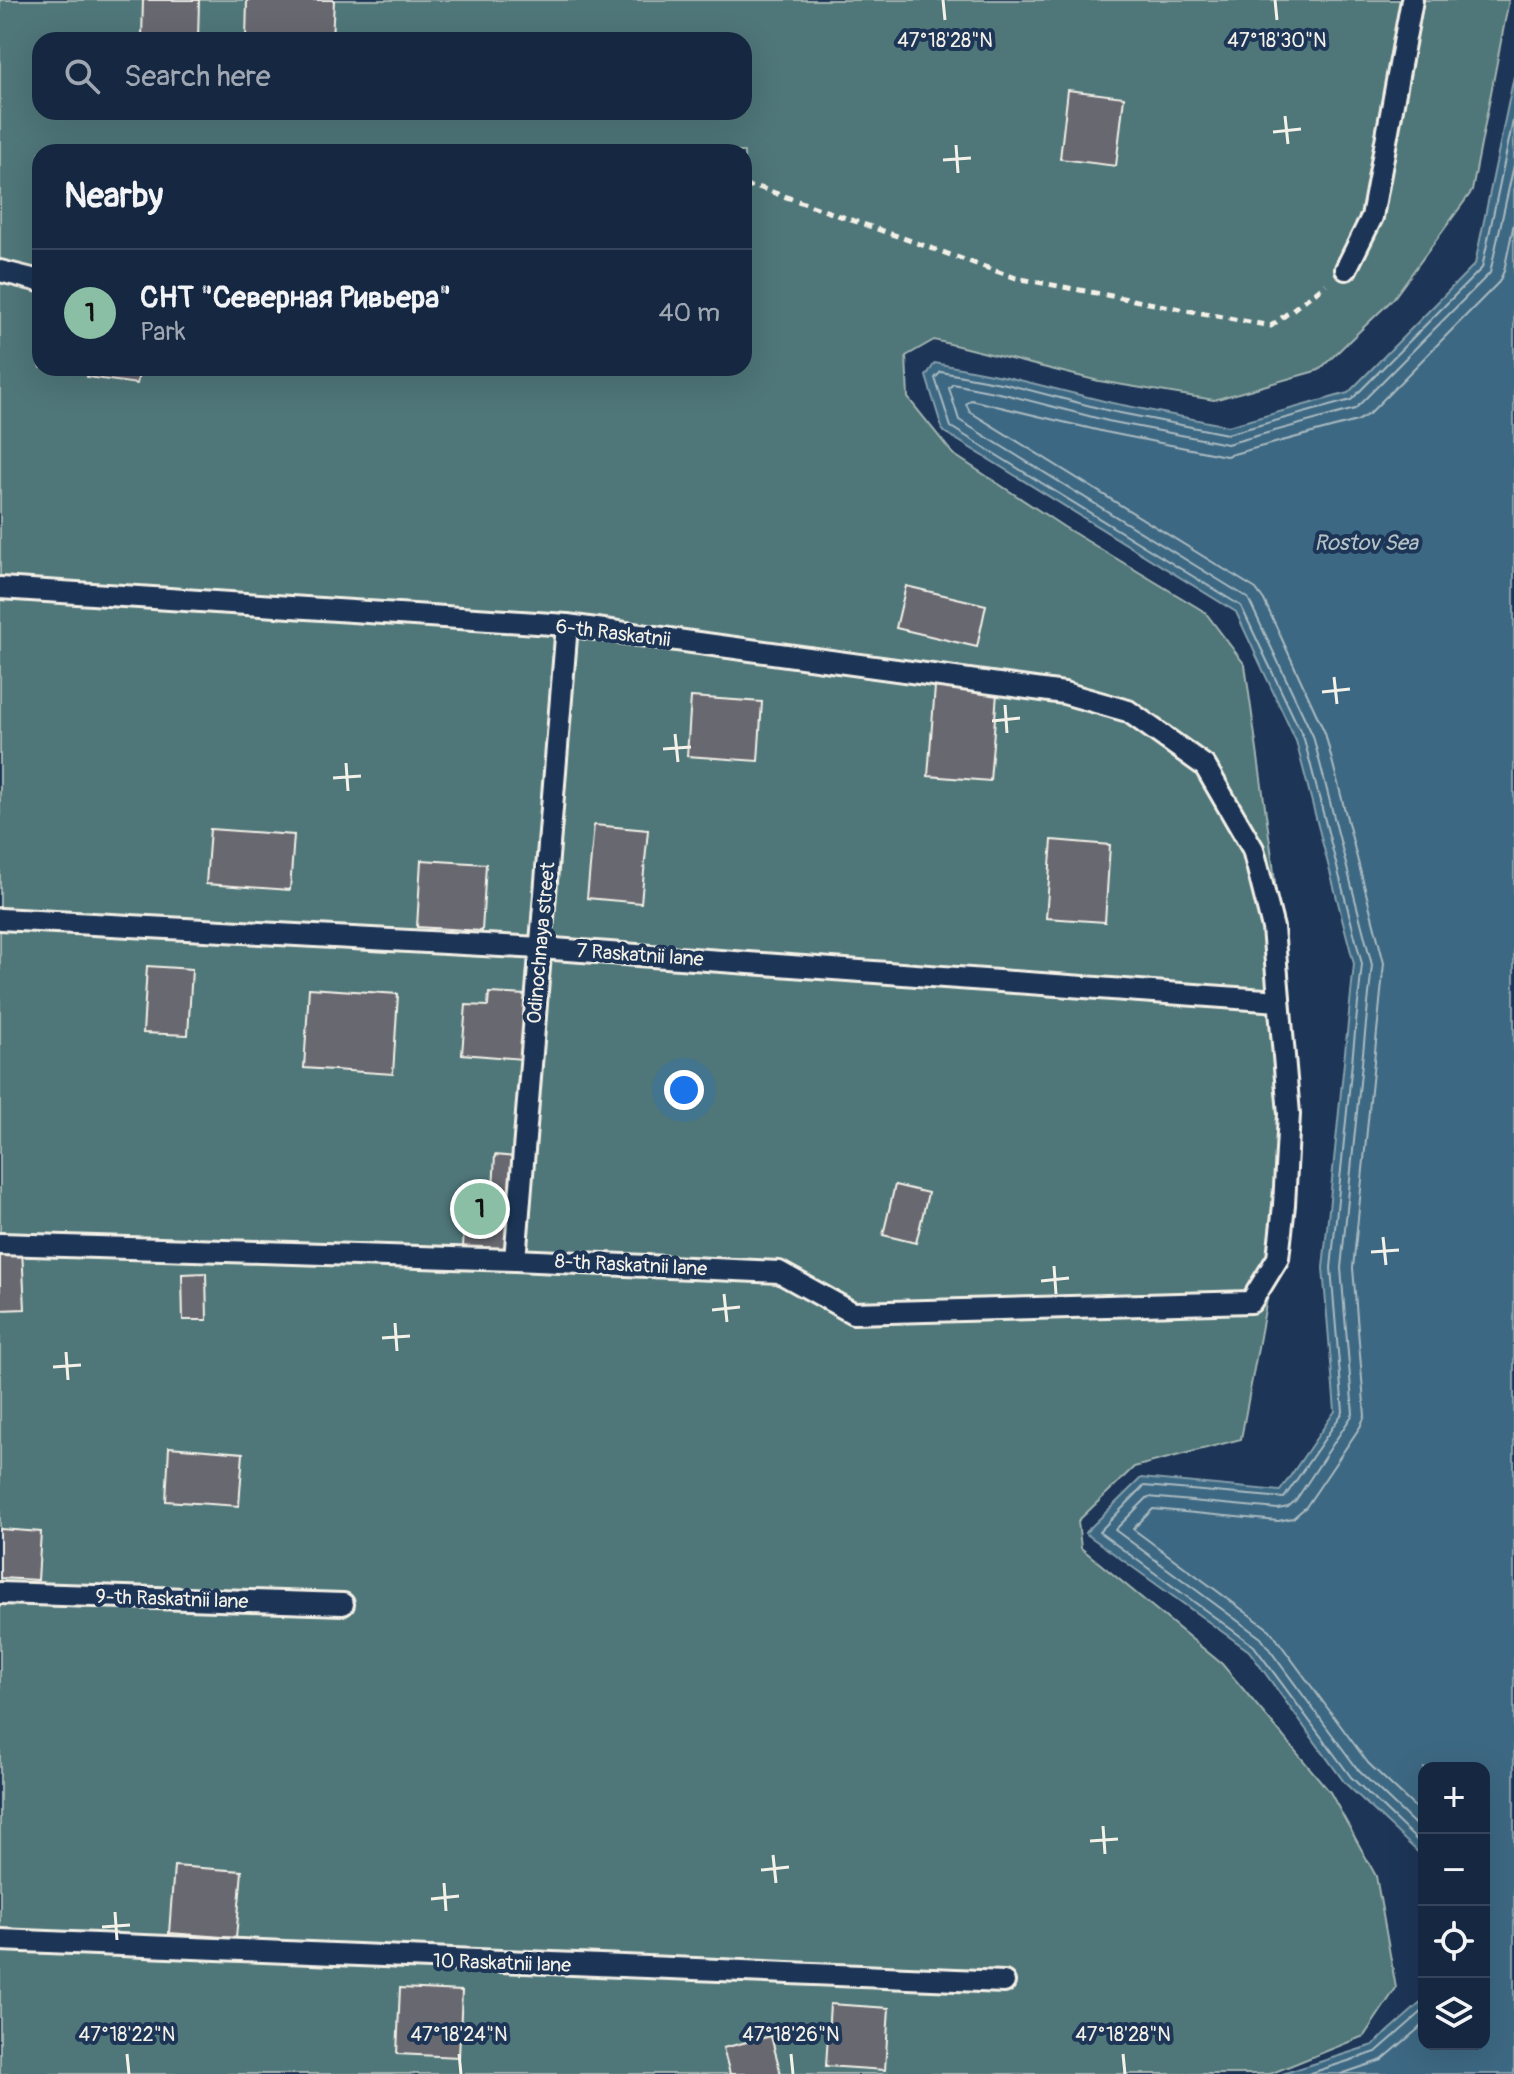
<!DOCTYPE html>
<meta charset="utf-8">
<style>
:root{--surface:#162841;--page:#23344c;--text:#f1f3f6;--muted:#9ea6b1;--line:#35445a;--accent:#8abfa5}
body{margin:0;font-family:Pangolin,sans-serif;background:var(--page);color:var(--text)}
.controls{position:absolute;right:24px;bottom:24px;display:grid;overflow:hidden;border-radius:16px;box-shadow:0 8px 32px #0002}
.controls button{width:72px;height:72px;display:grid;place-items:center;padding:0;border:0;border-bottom:2px solid var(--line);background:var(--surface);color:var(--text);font:40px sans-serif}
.you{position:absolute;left:684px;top:1090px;width:28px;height:28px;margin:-20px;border:6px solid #fff;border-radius:50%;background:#1a73e8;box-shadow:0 0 0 12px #1a73e833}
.badge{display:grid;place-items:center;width:52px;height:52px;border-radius:50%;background:var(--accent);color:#111;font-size:26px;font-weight:700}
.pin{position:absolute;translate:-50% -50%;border:4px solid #fff;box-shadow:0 2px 8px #0006}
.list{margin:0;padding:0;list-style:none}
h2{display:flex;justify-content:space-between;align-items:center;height:104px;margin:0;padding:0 32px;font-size:34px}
h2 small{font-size:26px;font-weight:400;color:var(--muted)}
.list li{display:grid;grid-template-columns:52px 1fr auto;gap:24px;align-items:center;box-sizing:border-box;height:128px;padding:0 32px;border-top:2px solid var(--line)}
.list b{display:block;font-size:30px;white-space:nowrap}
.list p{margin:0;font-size:26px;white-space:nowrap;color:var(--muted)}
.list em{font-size:26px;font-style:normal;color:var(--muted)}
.icon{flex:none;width:44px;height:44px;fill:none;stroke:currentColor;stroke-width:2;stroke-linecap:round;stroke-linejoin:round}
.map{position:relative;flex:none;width:1514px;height:2074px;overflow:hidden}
.search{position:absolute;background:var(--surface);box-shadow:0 8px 32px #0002;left:32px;top:32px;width:720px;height:88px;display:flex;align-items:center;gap:20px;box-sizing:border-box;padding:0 28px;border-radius:24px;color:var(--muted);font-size:30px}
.panel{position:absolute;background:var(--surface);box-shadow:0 8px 32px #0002;left:32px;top:144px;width:720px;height:232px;border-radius:24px}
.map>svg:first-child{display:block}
</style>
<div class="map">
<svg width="1514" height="2074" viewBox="0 0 1514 2074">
<rect width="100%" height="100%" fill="#1d3557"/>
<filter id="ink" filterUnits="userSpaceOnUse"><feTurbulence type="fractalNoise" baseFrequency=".0125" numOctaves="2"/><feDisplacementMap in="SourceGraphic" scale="16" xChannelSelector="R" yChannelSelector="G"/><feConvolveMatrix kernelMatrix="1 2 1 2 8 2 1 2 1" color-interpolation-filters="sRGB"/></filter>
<g filter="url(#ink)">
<path fill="#4f7679" stroke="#a2b4b0" stroke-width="2" fill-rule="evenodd" d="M0 0H1509L1472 191 1393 299 1319 370 1214 400 1099 381 934 340 906 356 908 398 953 454 1064 527 1205 612 1245 665 1273 864 1292 1045 1284 1207 1241 1439 1134 1467 1078 1521 1081 1548 1222 1664 1330 1792 1376 1876 1396 1988 1364 2036 1270 2074H0ZM40 40H744V112H40ZM40 152H744V368H40Z"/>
<path fill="#3c6883" stroke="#869fab" stroke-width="2" d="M1514 76V2074H1282L1373 2045 1424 2000V2044H1484V1768H1424V1858L1345 1783 1249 1651 1085 1533 1141 1478 1280 1491 1335 1411 1323 1268 1354 964 1296 741 1236 612 943 431 926 376 935 363 1007 377 1112 403 1228 426 1348 393 1475 264Z"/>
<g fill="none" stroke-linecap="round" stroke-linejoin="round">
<path stroke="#aabac0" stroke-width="2" d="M1424 1816 1368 1763 1270 1630 1133 1529 1153 1509 1278 1521 1293 1518 1306 1507 1360 1427 1365 1416 1353 1268 1384 963 1325 733 1264 600 1256 589 970 412 966 404 971 400 1105 432 1226 456 1357 421 1369 414 1499 282 1504 271 1514 223
M1424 1833 1359 1771 1261 1638 1115 1530 1148 1497 1278 1509 1288 1507 1296 1500 1353 1414 1341 1268 1372 965 1313 736 1248 598 959 420 949 388 953 384 1004 394 1108 421 1227 444 1355 409 1490 273 1514 165
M1424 1847 1351 1777 1254 1646 1099 1532 1144 1486 1284 1498 1343 1412 1331 1268 1362 964 1304 739 1241 606 951 427 935 378 941 372 1006 384 1110 411 1227 434 1351 400 1482 268 1514 116
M1308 2074 1376 2052 1424 2010
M1341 2074 1382 2060 1424 2024"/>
</g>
<path fill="#686771" stroke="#f4f1e8" stroke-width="2" d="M143 0H199L198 40 142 39Z
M247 0H334L332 40H246Z
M1068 90 1124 97 1116 166 1060 159Z
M88 368H140L137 384 87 377Z
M906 586 986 605 977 647 896 628Z
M935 687 997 693 990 781 928 776Z
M691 697 762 702 758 761 687 756Z
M594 825 648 830 641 903 587 898Z
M210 829 294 835 290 890 206 884Z
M1052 840 1110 845 1105 922 1046 918Z
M421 860 486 864 482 931 417 927Z
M147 966 192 969 188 1035 143 1033Z
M309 988 398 994 393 1074 304 1068Z
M489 993 526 995 522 1059 462 1054 466 1005 488 1006Z
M495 1155 515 1157 510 1252 463 1249 464 1223 491 1225Z
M895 1185 928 1193 916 1243 883 1235Z
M22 1249 25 1309 0 1310V1250Z
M206 1273 207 1320H183L182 1274Z
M169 1447 243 1453 239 1506 166 1501Z
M0 1529 41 1532 38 1580 0 1578Z
M174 1866 242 1871 236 1938 169 1933Z
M400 1988 462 1991 459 2057 397 2054Z
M830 2004 889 2008 885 2070 826 2066Z
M771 2036 781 2074H730L723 2048Z"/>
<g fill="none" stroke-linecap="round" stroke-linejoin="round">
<g stroke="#f4f1e8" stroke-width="26">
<path id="service" d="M1346 269 1372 217 1412 0
M0 271 40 281
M0 588 567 625 1064 693 1128 711 1205 766 1253 849 1273 928 1289 1114 1284 1205 1278 1258 1251 1302 853 1313 779 1272 515 1260 0 1244
M0 919 540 948 1279 1001
M515 1260 567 625
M0 1593 343 1604
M0 1940 1004 1982"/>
</g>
<path stroke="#f4f1e8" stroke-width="5" stroke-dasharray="8 6" stroke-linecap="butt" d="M744 187H758L1016 278 1271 326 1326 284"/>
<use href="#service" stroke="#1d3557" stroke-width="20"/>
</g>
</g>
<path fill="none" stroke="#f4f1e8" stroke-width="3" d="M943 0 945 20M1275 0 1277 20M1285 116 1288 144M1273 132 1301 129M956 145 958 173M943 160 971 158M1334 677 1337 704M1322 692 1350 689M1005 705 1007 733M992 721 1020 718M675 734 678 762M663 749 691 747M346 763 348 791M333 778 361 776M1383 1237 1386 1265M1371 1252 1399 1250M1054 1266 1056 1294M1041 1281 1069 1278M724 1294 727 1322M712 1310 740 1307M395 1323 397 1351M382 1338 410 1336M66 1352 68 1380M53 1367 81 1365M1103 1826 1105 1854M1090 1841 1118 1839M773 1855 776 1883M761 1870 789 1867M444 1883 446 1911M431 1899 459 1896M115 1912 117 1940M102 1927 130 1925M127 2054 129 2074M459 2054 461 2074M791 2054 793 2074M1123 2054 1125 2074"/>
<g text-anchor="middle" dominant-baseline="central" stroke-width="8" stroke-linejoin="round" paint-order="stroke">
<g font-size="20" fill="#f4f1e8" stroke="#1d3557">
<text transform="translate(613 633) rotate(7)">6-th Raskatnii</text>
<text transform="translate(541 943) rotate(-85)">Odinochnaya street</text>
<text transform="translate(640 955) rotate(4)">7 Raskatnii lane</text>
<text transform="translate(631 1265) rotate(3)">8-th Raskatnii lane</text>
<text transform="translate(172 1599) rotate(2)">9-th Raskatnii lane</text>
<text transform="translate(502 1963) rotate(2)">10 Raskatnii lane</text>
</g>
<g font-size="22" font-style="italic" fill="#b4c1c5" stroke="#1d3557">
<text x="1366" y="543">Rostov Sea</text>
</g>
</g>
<g font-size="20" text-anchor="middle" fill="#f4f1e8" stroke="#1d3557" stroke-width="8" stroke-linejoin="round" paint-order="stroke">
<text x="945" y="47">47°18'28"N</text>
<text x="1277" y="47">47°18'30"N</text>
<text x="127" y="2041">47°18'22"N</text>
<text x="459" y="2041">47°18'24"N</text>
<text x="791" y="2041">47°18'26"N</text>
<text x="1123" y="2041">47°18'28"N</text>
</g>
</svg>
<div class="controls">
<button>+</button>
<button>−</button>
<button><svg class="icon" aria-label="locate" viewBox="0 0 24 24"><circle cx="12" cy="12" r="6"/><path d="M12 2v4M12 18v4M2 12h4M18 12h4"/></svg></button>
<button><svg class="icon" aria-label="layers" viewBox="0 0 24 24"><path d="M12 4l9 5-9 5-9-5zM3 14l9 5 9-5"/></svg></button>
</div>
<div class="you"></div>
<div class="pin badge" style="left:480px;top:1209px">1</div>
<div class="search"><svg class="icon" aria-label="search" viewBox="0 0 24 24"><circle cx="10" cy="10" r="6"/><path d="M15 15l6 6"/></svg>Search here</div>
<section class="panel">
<h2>Nearby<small></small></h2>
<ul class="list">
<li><span class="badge">1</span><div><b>СНТ &quot;Северная Ривьера&quot;</b><p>Park</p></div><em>40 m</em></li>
</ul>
</section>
</div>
